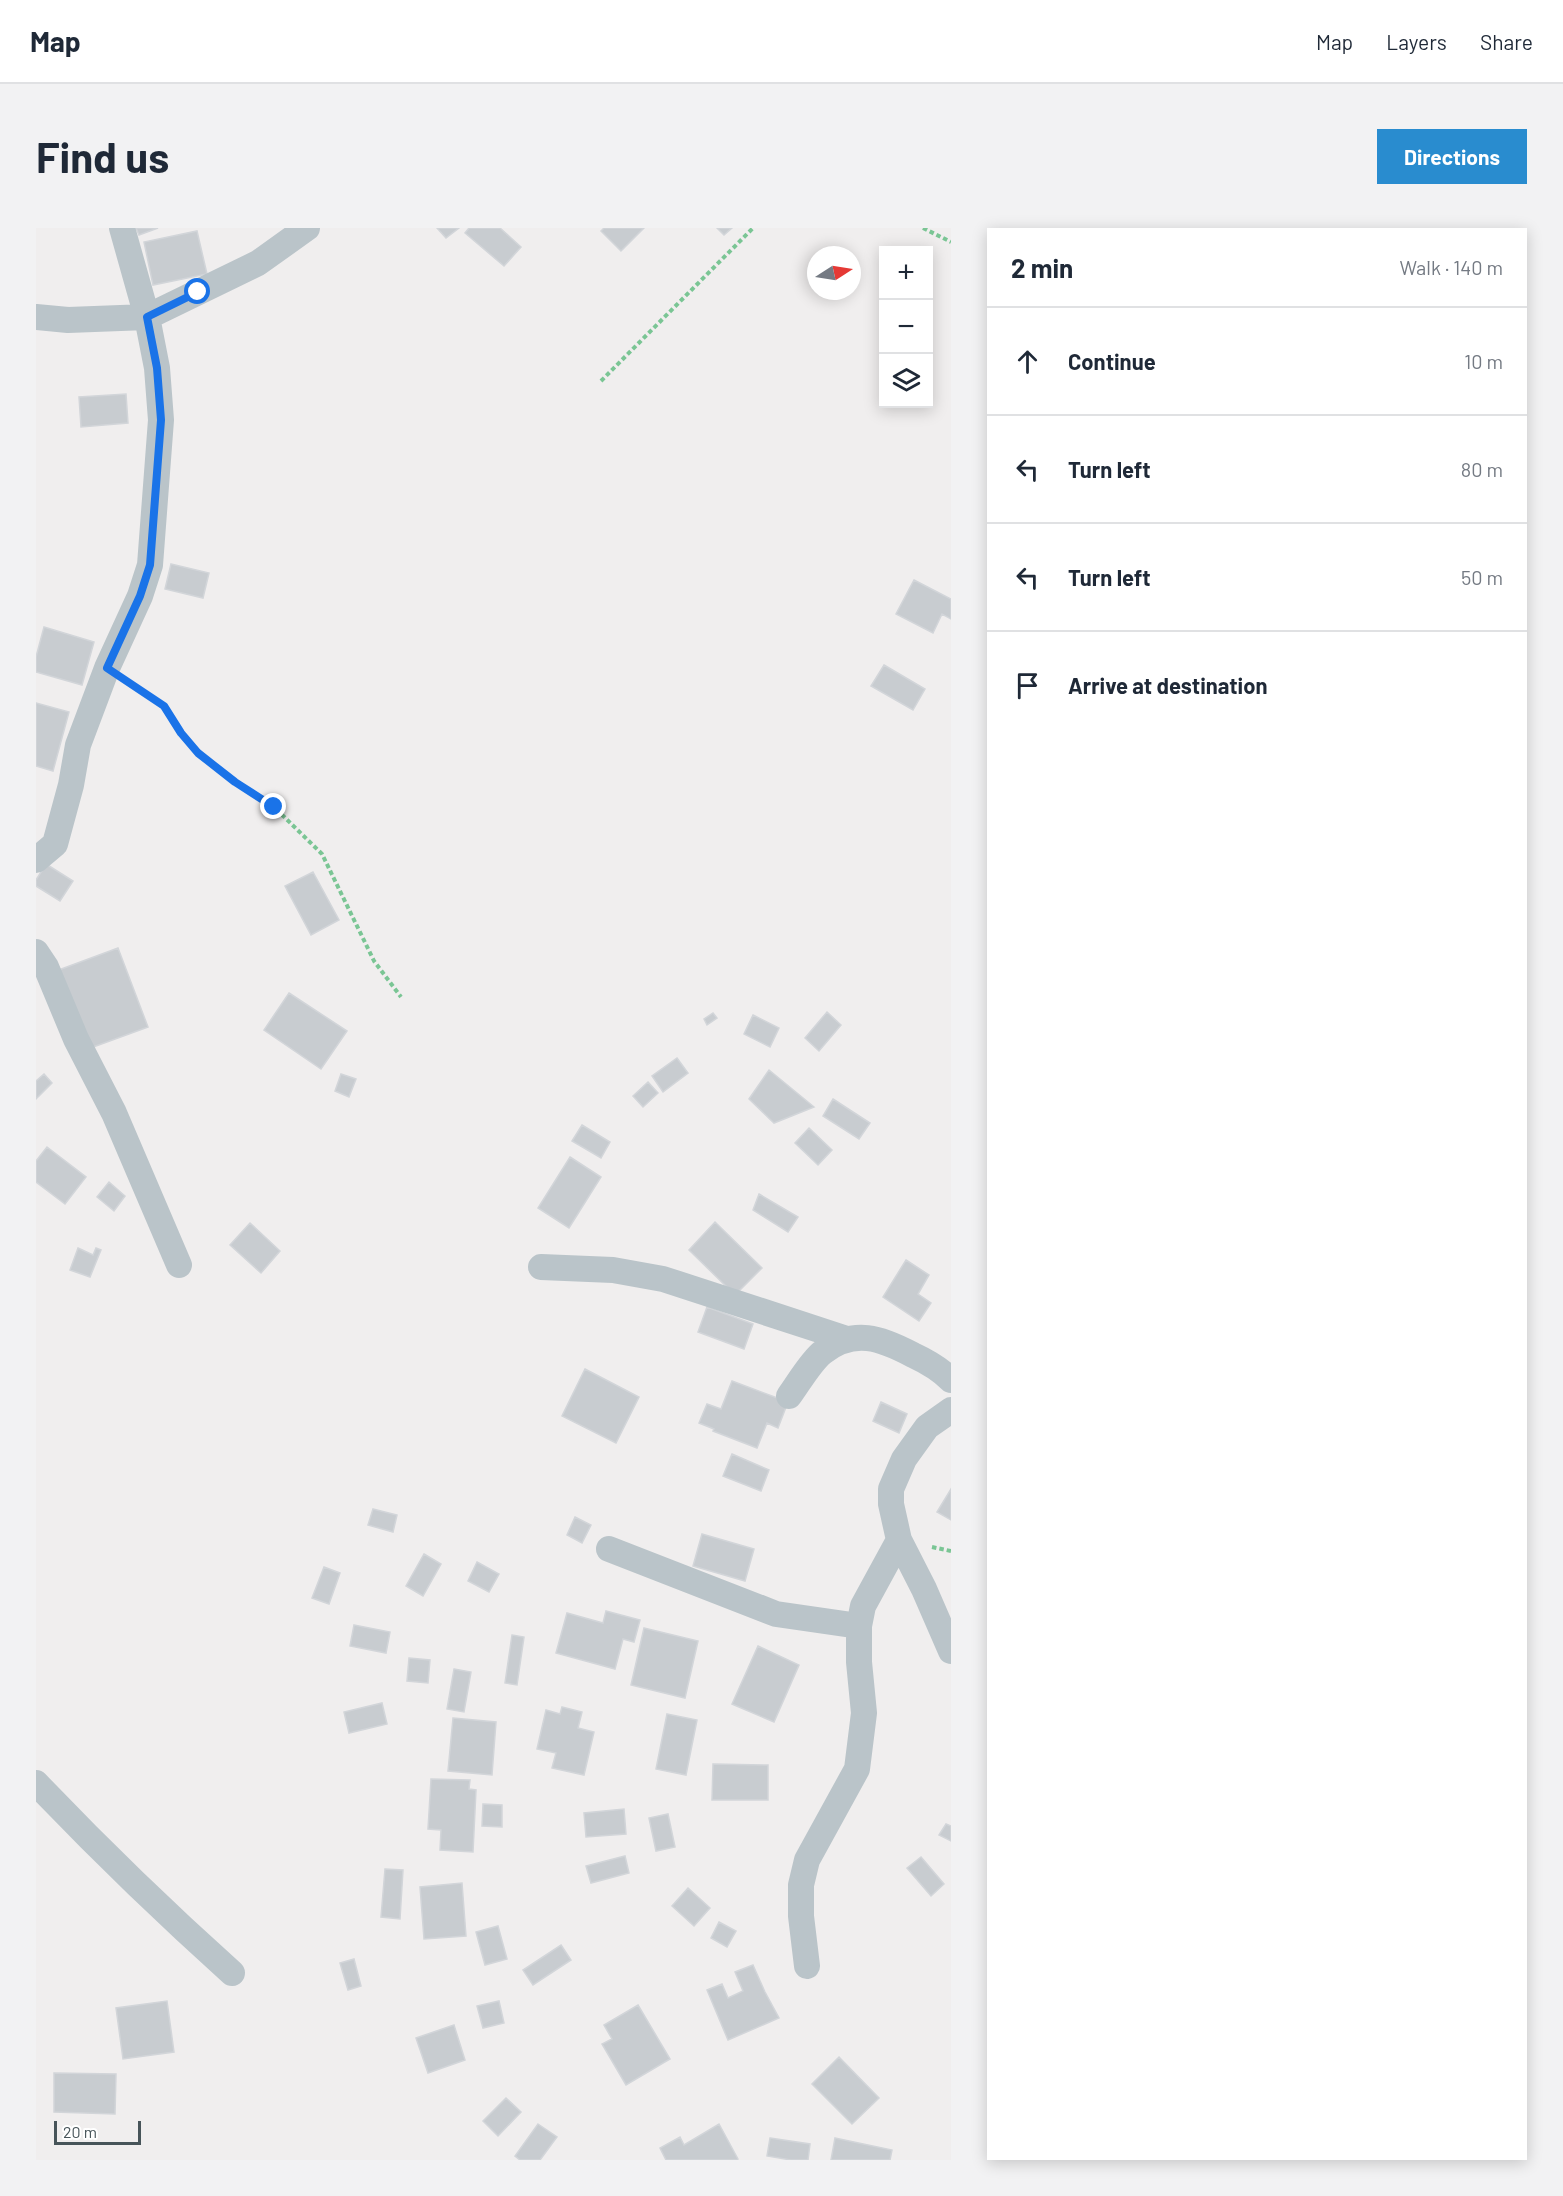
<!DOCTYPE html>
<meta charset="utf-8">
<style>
:root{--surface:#fff;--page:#f2f2f3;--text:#1f2937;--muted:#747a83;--line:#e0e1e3;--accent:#298ccf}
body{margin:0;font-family:Barlow,sans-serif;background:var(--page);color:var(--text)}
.controls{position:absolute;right:18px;top:18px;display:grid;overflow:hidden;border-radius:0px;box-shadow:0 3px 15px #0003}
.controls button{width:54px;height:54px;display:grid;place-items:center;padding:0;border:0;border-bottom:2px solid var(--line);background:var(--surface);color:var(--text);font:30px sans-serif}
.compass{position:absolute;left:771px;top:18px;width:54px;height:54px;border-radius:50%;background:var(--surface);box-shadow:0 3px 15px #0003;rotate:78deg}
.scale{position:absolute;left:18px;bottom:15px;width:87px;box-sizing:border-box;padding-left:6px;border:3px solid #475459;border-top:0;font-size:16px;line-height:21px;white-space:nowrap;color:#475459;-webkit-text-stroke:4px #fff;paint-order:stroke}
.stop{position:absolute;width:18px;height:18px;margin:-14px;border:4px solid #1a73e8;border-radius:50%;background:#fff}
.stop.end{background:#1a73e8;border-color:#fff;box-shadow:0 2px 6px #0008}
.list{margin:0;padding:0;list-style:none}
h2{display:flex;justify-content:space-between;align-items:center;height:78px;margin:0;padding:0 24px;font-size:26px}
h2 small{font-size:20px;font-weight:400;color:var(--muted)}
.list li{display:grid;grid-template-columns:39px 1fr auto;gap:18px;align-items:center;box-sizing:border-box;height:108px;padding:0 24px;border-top:2px solid var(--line)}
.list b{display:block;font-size:22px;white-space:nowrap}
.list em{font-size:20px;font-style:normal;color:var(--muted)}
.icon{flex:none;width:33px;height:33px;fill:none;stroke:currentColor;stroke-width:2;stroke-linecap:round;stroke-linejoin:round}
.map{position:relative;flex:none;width:915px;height:1932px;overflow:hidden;border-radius:0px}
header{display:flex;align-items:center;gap:36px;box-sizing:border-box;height:84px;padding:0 30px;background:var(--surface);border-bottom:2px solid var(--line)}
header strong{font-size:28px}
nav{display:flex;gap:33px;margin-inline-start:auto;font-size:21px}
.intro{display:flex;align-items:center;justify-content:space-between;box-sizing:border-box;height:144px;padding:0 36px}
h1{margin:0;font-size:42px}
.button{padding:15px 27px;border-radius:0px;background:var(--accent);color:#fff;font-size:21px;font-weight:700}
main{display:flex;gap:36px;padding:0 36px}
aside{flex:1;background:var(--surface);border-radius:0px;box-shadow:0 3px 15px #0003}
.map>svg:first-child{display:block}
</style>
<header>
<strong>Map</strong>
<nav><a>Map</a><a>Layers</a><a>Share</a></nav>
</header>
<div class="intro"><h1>Find us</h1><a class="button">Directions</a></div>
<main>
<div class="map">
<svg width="915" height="1932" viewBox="0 0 915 1932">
<rect width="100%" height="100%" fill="#f0eeee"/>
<path fill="#c8ccd0" stroke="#d2d5d9" stroke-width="1.5" d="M100 0H122L103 7Z
M401 0H423L410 10Z
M433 0H464L485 19 468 38 429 5Z
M568 0H608L585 23 565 3Z
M681 0H696L688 7Z
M161 3 171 46 117 57 108 14Z
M90 166 92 195 45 199 43 169Z
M135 336 173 345 167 370 129 361Z
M878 352 915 371V391L906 386 897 405 860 386Z
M8 399 58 414 46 457 0 444V429Z
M848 437 889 461 877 482 835 458Z
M0 475 33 484 17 543 0 538Z
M10 636 37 653 24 673 0 658V652Z
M277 644 303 692 275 707 249 658Z
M82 720 112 799 49 822 20 743Z
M253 765 311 803 285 841 228 802Z
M791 784 805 797 783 823 769 810Z
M677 785 681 790 671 797 668 791Z
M717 787 743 800 734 819 708 806Z
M641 830 652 845 627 864 616 848Z
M733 842 778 879 738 895 713 871Z
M8 846 16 855 0 871V853Z
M305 846 320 851 313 869 299 863Z
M612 854 622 865 607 879 597 868Z
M797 871 834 895 823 911 787 888Z
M546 897 574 914 565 930 536 913Z
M773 900 796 922 782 937 759 915Z
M11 919 50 949 29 976 0 954V933Z
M534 929 565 949 533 1000 502 980Z
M73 954 89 968 78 983 61 969Z
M723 966 762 989 752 1004 717 982Z
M679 994 726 1040 699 1067 653 1022Z
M214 995 244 1023 225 1045 194 1017Z
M42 1020 57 1027 60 1020 65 1022 54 1049 34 1042Z
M870 1032 893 1047 882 1066 895 1075 883 1093 847 1069Z
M671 1079 717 1096 708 1121 662 1104Z
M549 1141 603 1169 580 1215 526 1188Z
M696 1153 752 1174 742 1200 731 1195 721 1220 677 1203 678 1201 663 1195 671 1176 685 1181Z
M845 1174 871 1186 863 1205 837 1193Z
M696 1226 733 1242 725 1263 687 1248Z
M915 1261V1292L901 1284Z
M337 1281 361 1287 357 1304 332 1297Z
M539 1289 555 1297 546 1315 531 1307Z
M666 1306 718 1321 709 1353 657 1338Z
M388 1326 405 1336 387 1368 370 1358Z
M441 1334 463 1346 453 1364 432 1353Z
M288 1339 304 1345 293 1376 276 1370Z
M570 1383 604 1392 598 1414 587 1411 579 1441 520 1425 531 1385 567 1395Z
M318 1397 354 1404 350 1425 314 1418Z
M608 1400 662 1413 649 1470 595 1457Z
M476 1407 488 1409 481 1457 469 1455Z
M722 1418 763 1437 738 1494 696 1476Z
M373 1430 394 1432 392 1455 371 1453Z
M418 1441 435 1444 428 1484 411 1481Z
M346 1475 351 1496 313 1505 308 1484Z
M526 1479 546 1484 542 1500 558 1504 548 1547 516 1540 520 1525 501 1521 510 1482 524 1486Z
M631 1486 661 1492 650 1547 620 1541Z
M417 1490 460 1494 456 1547 412 1543Z
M677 1536 732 1537V1572H676Z
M395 1551 434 1552 433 1561 440 1562 437 1624 404 1622 405 1602 392 1601Z
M447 1576 466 1577V1599L446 1598Z
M588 1581 590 1606 550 1609 548 1585Z
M632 1586 639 1619 620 1623 613 1590Z
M910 1596 915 1598V1613L903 1607Z
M589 1628 593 1645 555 1655 550 1638Z
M885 1629 908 1656 895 1668 871 1640Z
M349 1641 367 1642 364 1691 345 1689Z
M426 1655 430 1708 388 1711 384 1659Z
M652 1660 674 1680 658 1698 636 1678Z
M683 1694 700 1703 691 1719 675 1710Z
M462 1698 471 1731 449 1737 440 1704Z
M525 1717 535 1732 497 1757 487 1742Z
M318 1731 325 1758 312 1762 304 1735Z
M717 1737 729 1764 743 1790 692 1812 671 1762 686 1756 692 1770 707 1763 699 1744Z
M131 1773 138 1824 87 1831 80 1780Z
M463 1773 468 1795 447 1800 441 1778Z
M602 1777 634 1831 590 1857 566 1816 576 1811 568 1797Z
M418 1797 429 1832 392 1845 380 1810Z
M803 1829 843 1870 816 1896 776 1856Z
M18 1845 80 1846 79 1886 18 1884Z
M470 1870 485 1884 462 1908 447 1893Z
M502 1896 521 1909 504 1932H484L479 1928Z
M683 1896 702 1931 701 1932H630L624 1920 644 1909 648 1917Z
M734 1910 774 1916 772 1932H755L731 1928Z
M799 1910 856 1922 854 1932H795Z"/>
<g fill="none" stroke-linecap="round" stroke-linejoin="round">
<path stroke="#7ac594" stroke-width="4" stroke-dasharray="4.5 3" stroke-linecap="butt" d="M887 0 915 14
M565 153 717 0
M95 455 128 478 145 505 162 525 199 554 238 579 286 626 338 733 365 769
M896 1319 915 1323"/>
<path stroke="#bac4c9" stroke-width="26" d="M0 89 32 92 111 89 222 35 271 0
M0 632 19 616 35 557 42 517 71 440 104 368 114 337 125 192 121 140 111 89 86 0
M0 724 10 739 40 811 78 885 143 1037
M505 1039 577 1042 627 1051 811 1111
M753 1168C762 1156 775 1133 787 1124 818 1100 845 1110 877 1127 892 1134 904 1141 915 1152
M915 1182 891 1199 868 1231 855 1261V1276L863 1312 888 1361 915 1423
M573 1321 740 1386 823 1398
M0 1555C63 1621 128 1684 196 1745
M771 1738 765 1688V1657L771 1632 821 1541 828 1485 823 1434V1398L827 1378 863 1312"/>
</g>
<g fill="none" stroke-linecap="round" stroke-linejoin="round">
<path stroke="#1a73e8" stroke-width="8" d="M162 64 111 89 121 140 125 192 114 337 104 368 71 440 128 478 145 505 162 525 199 554 238 579"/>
</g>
</svg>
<div class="controls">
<button>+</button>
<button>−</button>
<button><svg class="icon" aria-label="layers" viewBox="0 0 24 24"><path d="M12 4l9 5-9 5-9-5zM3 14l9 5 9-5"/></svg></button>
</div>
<svg class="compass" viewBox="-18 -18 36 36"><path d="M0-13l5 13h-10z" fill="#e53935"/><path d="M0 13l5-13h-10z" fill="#747a83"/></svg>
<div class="scale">20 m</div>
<div class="stop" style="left:162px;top:64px"></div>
<div class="stop end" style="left:238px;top:579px"></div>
</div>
<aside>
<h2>2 min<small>Walk · 140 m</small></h2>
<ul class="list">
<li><svg class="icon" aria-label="ahead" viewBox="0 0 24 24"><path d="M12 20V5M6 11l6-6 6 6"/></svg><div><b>Continue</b></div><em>10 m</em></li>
<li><svg class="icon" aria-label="left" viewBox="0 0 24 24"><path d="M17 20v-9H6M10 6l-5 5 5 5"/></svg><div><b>Turn left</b></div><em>80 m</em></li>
<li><svg class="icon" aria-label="left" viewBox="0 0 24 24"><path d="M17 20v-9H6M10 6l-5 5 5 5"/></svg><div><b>Turn left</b></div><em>50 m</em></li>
<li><svg class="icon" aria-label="arrive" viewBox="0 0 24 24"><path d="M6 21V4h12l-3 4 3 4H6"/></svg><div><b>Arrive at destination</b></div></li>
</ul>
</aside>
</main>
